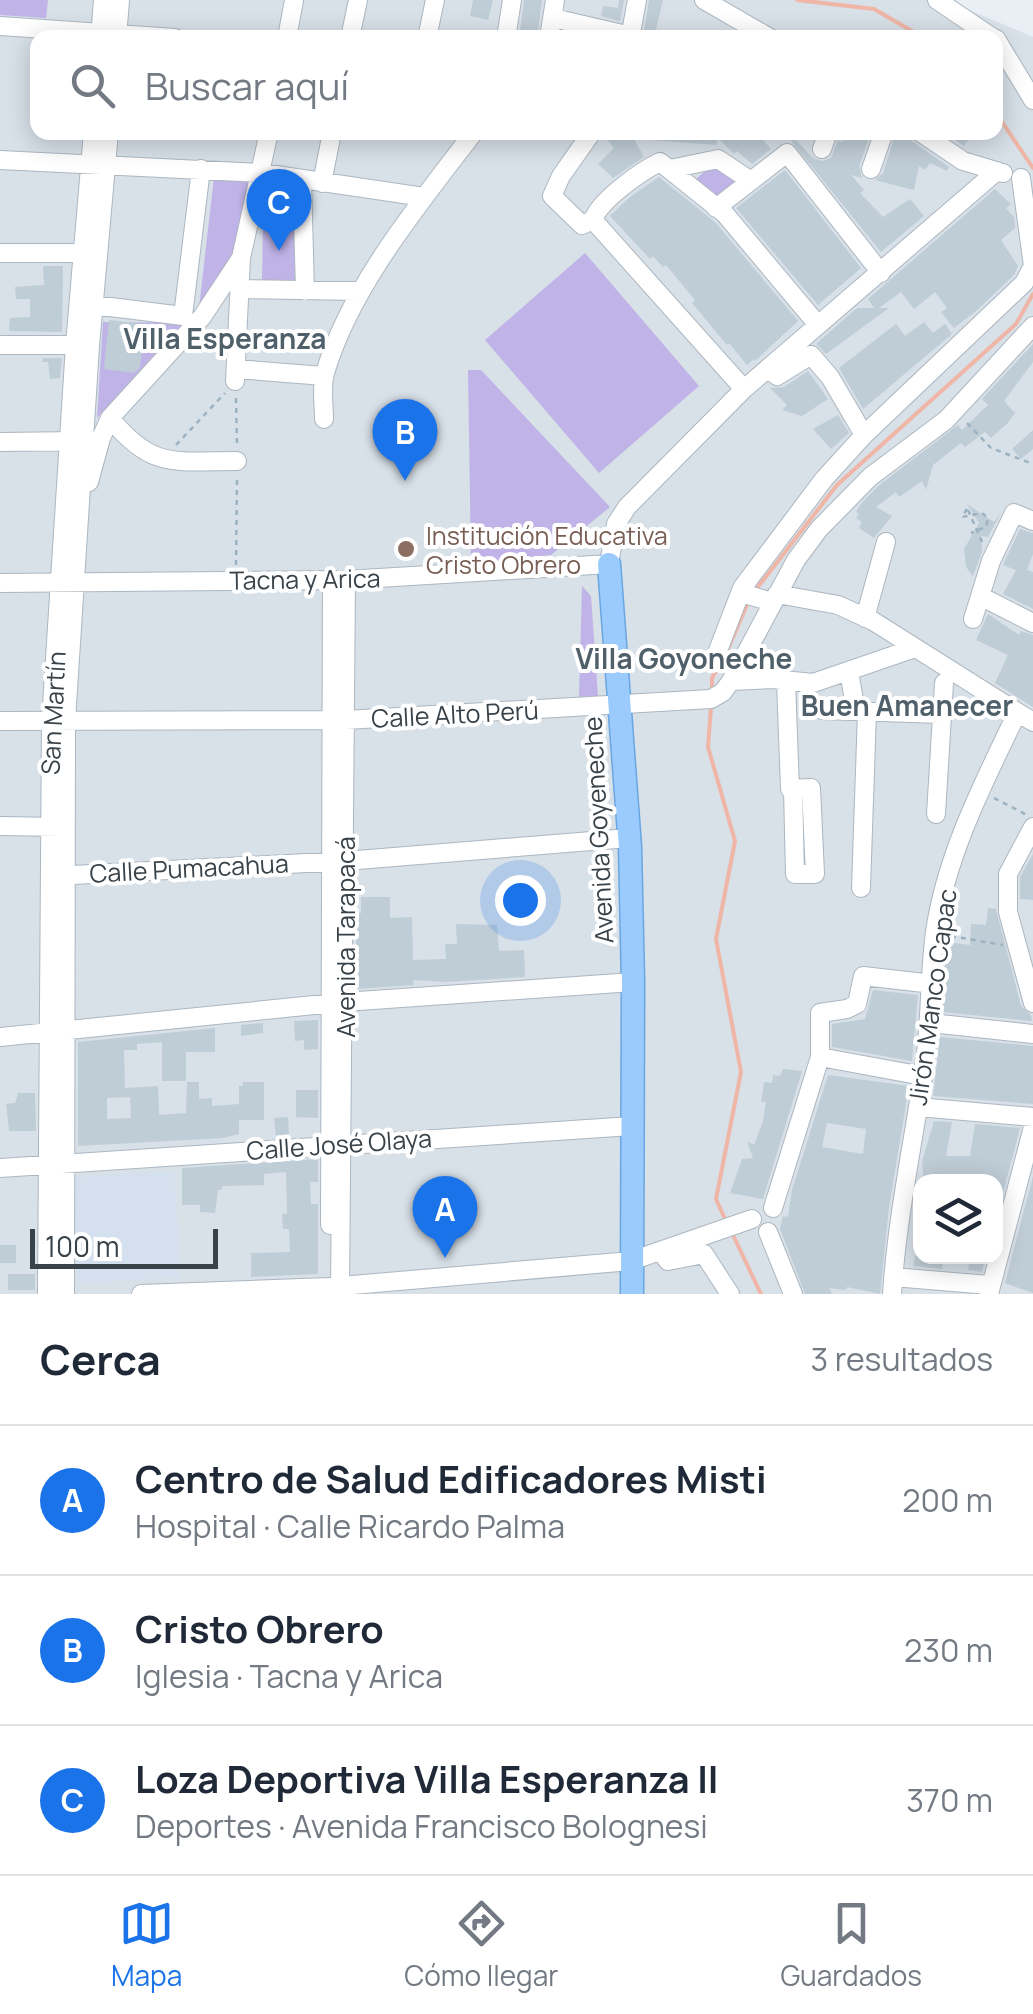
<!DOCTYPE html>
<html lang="es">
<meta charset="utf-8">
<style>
:root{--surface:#fff;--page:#f2f2f3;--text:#1f2937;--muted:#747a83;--line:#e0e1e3;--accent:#1a73e8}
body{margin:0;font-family:Manrope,sans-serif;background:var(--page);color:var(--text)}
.controls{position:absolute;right:30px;bottom:30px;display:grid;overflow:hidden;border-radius:20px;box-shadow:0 5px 25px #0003}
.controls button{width:90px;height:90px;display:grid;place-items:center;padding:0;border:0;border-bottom:2px solid var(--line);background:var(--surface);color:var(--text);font:50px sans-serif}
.scale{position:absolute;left:30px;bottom:25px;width:188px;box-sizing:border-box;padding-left:10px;border:5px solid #384248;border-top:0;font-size:28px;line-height:35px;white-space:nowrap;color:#384248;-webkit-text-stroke:8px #fff;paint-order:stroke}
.you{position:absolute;left:520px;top:900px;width:35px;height:35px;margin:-25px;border:8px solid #fff;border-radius:50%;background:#1a73e8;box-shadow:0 0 0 15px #1a73e833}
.badge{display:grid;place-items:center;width:65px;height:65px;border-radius:50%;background:var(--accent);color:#fff;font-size:32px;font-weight:700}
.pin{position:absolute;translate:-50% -82px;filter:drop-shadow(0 2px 5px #0008)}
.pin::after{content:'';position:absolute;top:52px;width:35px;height:30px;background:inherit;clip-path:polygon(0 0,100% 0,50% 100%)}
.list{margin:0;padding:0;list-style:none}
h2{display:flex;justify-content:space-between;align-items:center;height:130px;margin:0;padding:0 40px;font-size:42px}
h2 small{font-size:32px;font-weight:400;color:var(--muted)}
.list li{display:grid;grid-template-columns:65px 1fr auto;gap:30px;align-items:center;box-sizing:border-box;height:150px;padding:0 40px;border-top:2px solid var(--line)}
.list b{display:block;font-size:38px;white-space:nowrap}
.list p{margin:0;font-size:32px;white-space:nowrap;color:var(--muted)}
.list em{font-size:32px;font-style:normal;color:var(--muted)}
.icon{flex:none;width:55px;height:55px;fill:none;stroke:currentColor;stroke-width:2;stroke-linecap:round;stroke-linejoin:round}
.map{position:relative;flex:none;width:1033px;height:1294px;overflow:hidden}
.search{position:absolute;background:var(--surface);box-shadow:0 5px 25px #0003;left:30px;right:30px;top:30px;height:110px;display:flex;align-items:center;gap:25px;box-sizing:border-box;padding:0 35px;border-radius:20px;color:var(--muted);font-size:38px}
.sheet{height:580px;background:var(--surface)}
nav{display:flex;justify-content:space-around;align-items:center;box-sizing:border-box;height:140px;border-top:2px solid var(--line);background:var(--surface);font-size:28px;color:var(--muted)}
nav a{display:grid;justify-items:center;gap:5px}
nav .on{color:var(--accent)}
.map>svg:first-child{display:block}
</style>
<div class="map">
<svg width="1033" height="1294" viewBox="0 0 1033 1294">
<rect width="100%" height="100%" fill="#e9eff4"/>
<path fill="#d8e0e8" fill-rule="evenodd" d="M0 0H945L1033 37V1294H0ZM38 38H996V132H38ZM920 1182H996V1256H920Z"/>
<path fill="#d4e0ed" d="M175 1171 180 1278 77 1283 73 1177Z"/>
<path fill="#c0b3e7" d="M0 0H48L46 18 0 15Z
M717 160 740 187 717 206 695 180Z
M214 177 255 181 229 264 199 308Z
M272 180 292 182 291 218 264 216Z
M263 221 296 222 295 280H262Z
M585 253 699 386 599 473 485 340Z
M103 322 183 323 97 418Z
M468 370H481L610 507 551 555 471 563Z
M582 586 591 596 598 696 579 697Z"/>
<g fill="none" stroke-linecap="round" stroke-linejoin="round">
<path stroke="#efb6a7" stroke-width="4" d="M797 0 874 9 924 38
M996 113 1033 168
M754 592 837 485 1016 324 1033 294
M727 651 749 600
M712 692V678L723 659
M711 707 708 747 735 841 716 939 741 1072 716 1199 725 1219
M732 1233 761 1294"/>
</g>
<path fill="#bfcdd6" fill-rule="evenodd" d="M473 0H493L488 20 470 16Z
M524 0H542L537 38H519Z
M619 0H624L620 21 601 16 603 6 618 8Z
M649 0H663L654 38H643Z
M604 132H630L644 157 613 178 598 164 614 148 604 136Z
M652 132H756L771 149 752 164 737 151 734 154 718 138 716 145 690 143 652 140Z
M855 132H871L859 166 862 178 851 175 864 190 860 193 883 217 910 199 924 216 881 252 791 141 793 137 813 158 823 161 831 158 838 140 842 142 845 137 852 141Z
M896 132H908L913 142 949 167 947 171 930 163 925 170 919 166 914 190 875 180 883 173Z
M943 132H974L964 146Z
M785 170 861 268 818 305 736 208Z
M659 177 716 223 798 321 755 361 754 359 747 365 729 343 727 345 692 303 695 300 666 265 663 267 653 256 650 259 610 216 630 197Z
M995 189 1011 204 1006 208 1014 217 1015 228 1001 240 1018 266 1014 275 976 311 954 328 941 312 947 308 935 292 914 309 901 292 879 308H889L826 354 816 344 857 308H874L868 299Z
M43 266H63L62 332 9 331 10 318 30 317V299H16L15 287 44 285Z
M109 320 145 324 140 367 134 373 104 369Z
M924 322 933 333 945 324 952 334 863 409 839 368 896 324 905 336Z
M1033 344V362L1004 401 1015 413 1007 424 991 438 985 432 965 447 961 443 933 465 926 490 922 481 899 497 896 492 876 507 892 516 874 538 859 528 862 522 856 518 859 514 856 512 860 505 878 486 958 425 962 430 988 405 982 399Z
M43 358H62L60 378 50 379 48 362H42Z
M808 371 828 399 802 416 782 410 787 405 770 388 784 387Z
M838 415 849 433 831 449 813 429Z
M1033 430V449L1021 459 1012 449Z
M967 504 994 522 1001 512 988 537 981 536 982 552 973 576 966 567 964 549 979 523Z
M1020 529 1033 533V554L1027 570 1033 572V609L1003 594 1016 570 1003 565Z
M988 614 1019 635 1021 631 1033 635V707L995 683 1008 655 976 640Z
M1033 854V900L1020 899V877Z
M361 897H390V918L412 917 413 960 446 959 445 944H457L456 924 497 925 499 951 524 950 525 977 445 982 413 980 414 985 357 989 356 914 361 913Z
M988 908 996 909 1021 1006 1031 1015 1032 1021 942 1012 946 942 970 945 971 924 986 925Z
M873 990 918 995 912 1061 832 1047V1024L865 1019Z
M318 1020V1049L304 1050V1040L295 1041 294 1021Z
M263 1023V1033L241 1036V1025Z
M215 1028V1052H186V1081H162V1042L137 1044V1050H124L125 1088 158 1086 159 1115 186 1113 187 1082H199V1099L212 1098V1106L239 1104V1086H243V1082H264V1120H239V1134L223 1138 78 1146V1042ZM130 1097 131 1118 107 1119V1098Z
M940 1037 1033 1046V1104L933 1096Z
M783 1069 802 1071 763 1199 730 1193 742 1159 753 1158 747 1141 754 1145 763 1121 766 1102H761L764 1082 772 1083 773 1075 780 1076Z
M828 1075 909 1086 889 1207 880 1294 847 1287 846 1290 829 1288 832 1294H805L780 1229 783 1216 788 1217 792 1190ZM827 1123 866 1129 863 1154 822 1147Z
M296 1090H318V1118L296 1117Z
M18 1093H35L36 1131H9L6 1104 15 1103Z
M288 1117 289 1134 276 1136 274 1118Z
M934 1121 952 1122 946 1156H970L975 1124 1020 1128 996 1220V1182H924L922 1161Z
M318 1159V1182H310L311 1204H318V1274L251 1277V1253L290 1252 289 1229H283L282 1214H287L286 1172 264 1174V1185L222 1186V1190H218L215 1213 200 1212V1205H182V1168Z
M1033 1176V1293L1005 1283Z
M0 1245H16V1263H0Z
M915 1256H930L929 1261 943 1263 942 1269 913 1266Z
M970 1256H986L982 1272 968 1270Z
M8 1274H35V1290H8Z"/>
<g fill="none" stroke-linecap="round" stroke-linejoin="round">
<g stroke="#acb7c0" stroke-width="20">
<path id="minor" d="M704 0 770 38
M937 0 993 38
M553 18 631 36
M0 26 175 38
M100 38 103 0
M117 38 120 0
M287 38 294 0
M350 38 358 0
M427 38 435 0
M506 38 512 0
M549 38 555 0
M630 38 637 0
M996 39 1033 100
M592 132 561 176 552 196 582 225 593 220C599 201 641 171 660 162L725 214 818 325
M920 132 963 161 1003 173
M822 149 828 132
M0 160 262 173 424 197
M670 169 718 159 751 181
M871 169 884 132
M302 180 305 291
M322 183 332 132
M716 208 787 153 881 273
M593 220 744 389
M0 253H89
M241 289 360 291
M94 305 183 316 201 169
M0 345H84
M768 368 777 376 811 355 830 377 864 435
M236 369 324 376
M235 381 241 258
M110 418C152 470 175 461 237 461
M324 419C324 405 321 387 325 373 350 287 420 203 474 132
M0 442 79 441
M89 482 101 438 110 418 202 317 241 258 269 132
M0 583 346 580 609 564 616 524 627 507 744 389 997 171
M777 594 838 605 873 621 1033 722
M982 597 1033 623
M772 602 745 594 742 588 824 479 864 435 1024 283 1033 266 1021 178
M865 618 886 542
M973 619 991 561 1014 513 1033 521
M717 653 742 588
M849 672 856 711
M731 681 772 679 813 683 915 648
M786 682 790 789 811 788 815 874H795L793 789
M822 710 941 714
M0 721 346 720 711 699 723 692 731 681 796 560 819 529 870 477 946 420 1033 326
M936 814 944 683
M0 826 59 827
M1033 827 1008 874V912L1033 1003
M53 876 345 861 629 838
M861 888 867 712
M931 1023 1033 1034
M0 1037 344 1002 633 982
M820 1057 923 1076
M918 1107 1033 1117
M0 1168 632 1126
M773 1208 820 1057V1013L847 1009 857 1004 863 976 933 984
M330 1225 332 580
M768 1232 793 1294
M661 1252 668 1261 704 1254 730 1294
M893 1277 989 1285
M47 1294 51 721 75 345 93 132
M65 1294 66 721 90 346 109 132
M141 1294 329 1287 631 1261 752 1219
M340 1294 346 580
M892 1294C897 1218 913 1144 924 1069 931 1023 929 977 935 932 946 855 984 782 1017 713
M989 1294 1033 1127"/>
</g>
<g stroke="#6aa7e2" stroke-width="25">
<path id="major" d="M609 564 630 847 633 982 632 1294"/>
</g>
<path stroke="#9db2c1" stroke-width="2.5" stroke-dasharray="5 5" stroke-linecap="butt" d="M236 398 237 445
M967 423 991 448 1033 464
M176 445 225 393
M967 509 962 517 982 513 988 518 986 527 971 533
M968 510 983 544
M236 565 237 478
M994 798 1027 815
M951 936 1003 945"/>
<use href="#minor" stroke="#fff" stroke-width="18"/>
<use href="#major" stroke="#9bcbfc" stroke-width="22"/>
</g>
<circle fill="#8d6e63" stroke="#fff" stroke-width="4" cx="406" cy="549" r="10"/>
<g text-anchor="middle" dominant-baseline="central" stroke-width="8" stroke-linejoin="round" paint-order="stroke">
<g font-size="25" fill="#785e54" stroke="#fff" text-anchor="start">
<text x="426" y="535">Institución Educativa<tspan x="426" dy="29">Cristo Obrero</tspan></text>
</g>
<g font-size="25" fill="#384248" stroke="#fff">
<text transform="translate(305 579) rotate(-1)">Tacna y Arica</text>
<text transform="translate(53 713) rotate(-87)">San Martín</text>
<text transform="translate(455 714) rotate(-3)">Calle Alto Perú</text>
<text transform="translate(598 830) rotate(-93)">Avenida Goyeneche</text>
<text transform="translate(189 868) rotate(-3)">Calle Pumacahua</text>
<text transform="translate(345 937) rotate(-90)">Avenida Tarapacá</text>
<text transform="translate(932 997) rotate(-82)">Jirón Manco Capac</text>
<text transform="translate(339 1144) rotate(-4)">Calle José Olaya</text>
</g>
<g font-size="28" font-weight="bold" fill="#4f606b" stroke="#fff">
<text x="225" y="338">Villa Esperanza</text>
<text x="684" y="658">Villa Goyoneche</text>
<text x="907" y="705">Buen Amanecer</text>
</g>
</g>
</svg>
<div class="controls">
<button><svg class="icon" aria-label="layers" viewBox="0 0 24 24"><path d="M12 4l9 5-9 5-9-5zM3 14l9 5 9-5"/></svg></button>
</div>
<div class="scale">100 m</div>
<div class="you"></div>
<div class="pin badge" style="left:445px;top:1258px">A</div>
<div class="pin badge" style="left:405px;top:481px">B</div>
<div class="pin badge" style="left:279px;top:251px">C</div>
<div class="search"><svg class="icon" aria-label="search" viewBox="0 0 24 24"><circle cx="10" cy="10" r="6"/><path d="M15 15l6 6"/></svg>Buscar aquí</div>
</div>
<section class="sheet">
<h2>Cerca<small>3 resultados</small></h2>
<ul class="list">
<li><span class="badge">A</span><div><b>Centro de Salud Edificadores Misti</b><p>Hospital · Calle Ricardo Palma</p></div><em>200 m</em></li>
<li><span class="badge">B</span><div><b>Cristo Obrero</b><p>Iglesia · Tacna y Arica</p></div><em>230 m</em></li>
<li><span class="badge">C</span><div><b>Loza Deportiva Villa Esperanza II</b><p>Deportes · Avenida Francisco Bolognesi</p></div><em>370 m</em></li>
</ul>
</section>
<nav>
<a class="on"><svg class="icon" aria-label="map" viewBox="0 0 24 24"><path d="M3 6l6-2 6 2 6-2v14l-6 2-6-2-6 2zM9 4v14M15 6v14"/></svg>Mapa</a>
<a><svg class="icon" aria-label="directions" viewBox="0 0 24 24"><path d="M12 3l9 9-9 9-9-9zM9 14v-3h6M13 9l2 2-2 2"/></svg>Cómo llegar</a>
<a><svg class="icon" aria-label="saved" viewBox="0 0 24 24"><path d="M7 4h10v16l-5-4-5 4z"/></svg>Guardados</a>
</nav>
